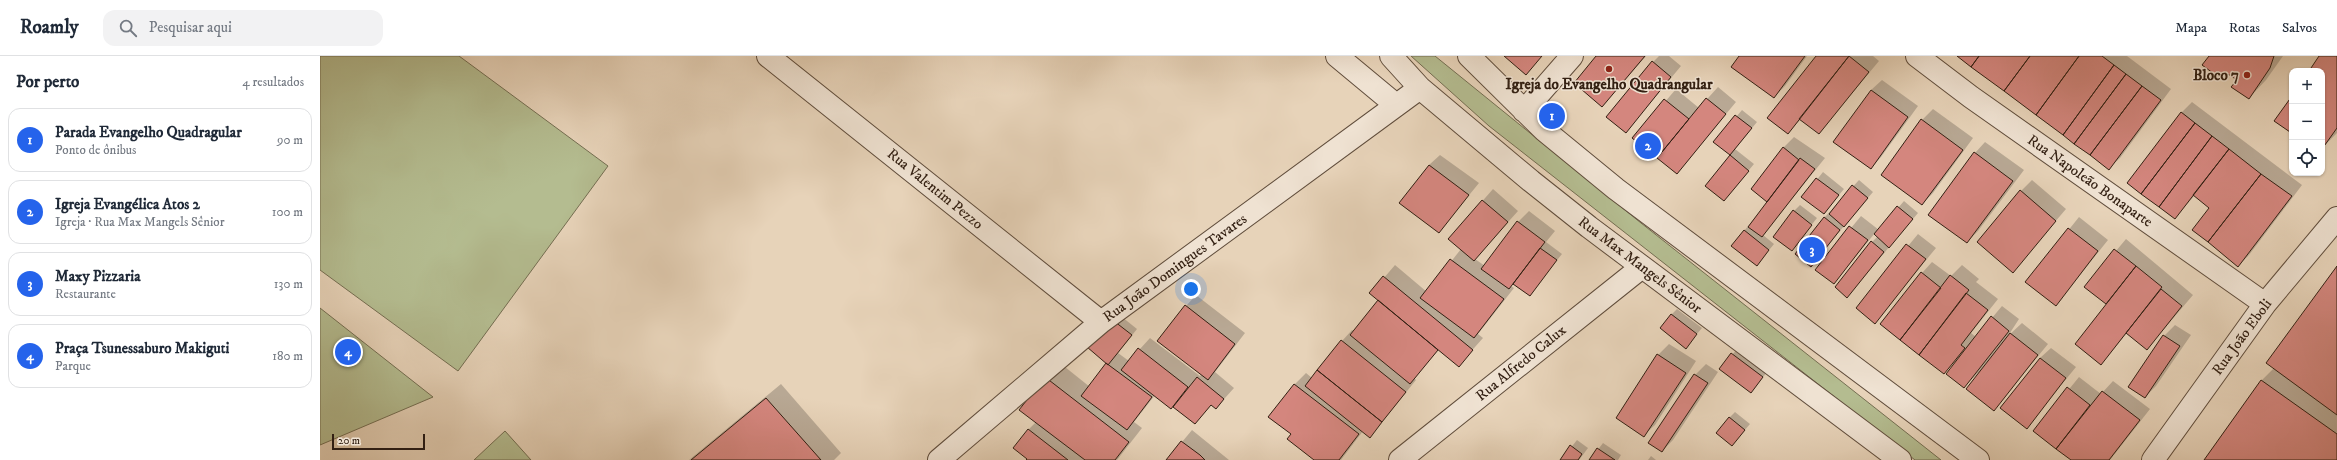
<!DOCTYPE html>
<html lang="pt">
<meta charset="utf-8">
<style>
:root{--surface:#fff;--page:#f2f2f3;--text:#1f2937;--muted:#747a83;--line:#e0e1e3;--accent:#2563eb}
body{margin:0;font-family:"IM FELL DW Pica",serif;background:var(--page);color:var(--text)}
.controls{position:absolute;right:12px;top:12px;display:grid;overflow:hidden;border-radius:8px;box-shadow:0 1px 3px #0004}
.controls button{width:36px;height:36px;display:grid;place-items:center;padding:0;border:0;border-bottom:1px solid var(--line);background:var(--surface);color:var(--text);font:20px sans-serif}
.scale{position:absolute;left:12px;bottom:10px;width:93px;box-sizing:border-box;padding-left:4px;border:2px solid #332013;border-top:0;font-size:11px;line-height:14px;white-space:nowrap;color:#332013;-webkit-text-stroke:3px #efe2d2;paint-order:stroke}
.you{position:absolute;left:871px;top:233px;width:14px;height:14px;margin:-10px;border:3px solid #fff;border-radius:50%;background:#1a73e8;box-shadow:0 0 0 6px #1a73e833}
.badge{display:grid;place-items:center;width:26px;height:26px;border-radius:50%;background:var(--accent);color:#fff;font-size:13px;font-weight:700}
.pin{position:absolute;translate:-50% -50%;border:2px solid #fff;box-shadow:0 1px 4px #0006}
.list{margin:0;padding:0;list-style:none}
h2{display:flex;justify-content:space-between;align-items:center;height:52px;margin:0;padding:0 16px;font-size:17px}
h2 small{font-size:13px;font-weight:400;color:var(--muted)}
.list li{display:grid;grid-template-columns:26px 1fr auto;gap:12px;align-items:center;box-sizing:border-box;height:64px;margin:0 8px 8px;padding:0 8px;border:1px solid var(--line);border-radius:12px}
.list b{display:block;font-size:15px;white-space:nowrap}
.list p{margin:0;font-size:13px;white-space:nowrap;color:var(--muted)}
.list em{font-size:13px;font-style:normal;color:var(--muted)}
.icon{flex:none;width:22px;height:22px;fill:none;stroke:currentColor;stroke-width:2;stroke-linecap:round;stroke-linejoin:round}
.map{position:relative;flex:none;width:2017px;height:404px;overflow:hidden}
header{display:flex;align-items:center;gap:24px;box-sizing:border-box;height:56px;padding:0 20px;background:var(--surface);border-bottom:1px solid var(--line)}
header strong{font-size:19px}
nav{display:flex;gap:22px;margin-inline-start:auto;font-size:14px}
.search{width:280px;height:36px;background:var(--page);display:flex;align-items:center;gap:10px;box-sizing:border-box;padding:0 14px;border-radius:12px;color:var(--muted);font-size:15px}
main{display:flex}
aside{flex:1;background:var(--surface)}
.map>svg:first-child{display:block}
</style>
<header>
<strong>Roamly</strong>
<div class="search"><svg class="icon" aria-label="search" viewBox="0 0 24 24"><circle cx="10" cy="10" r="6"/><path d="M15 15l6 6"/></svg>Pesquisar aqui</div>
<nav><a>Mapa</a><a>Rotas</a><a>Salvos</a></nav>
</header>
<main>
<aside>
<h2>Por perto<small>4 resultados</small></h2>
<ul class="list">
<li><span class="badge">1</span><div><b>Parada Evangelho Quadragular</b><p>Ponto de ônibus</p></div><em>90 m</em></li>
<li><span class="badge">2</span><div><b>Igreja Evangélica Atos 2</b><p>Igreja · Rua Max Mangels Sênior</p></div><em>100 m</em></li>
<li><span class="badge">3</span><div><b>Maxy Pizzaria</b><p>Restaurante</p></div><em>130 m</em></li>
<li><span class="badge">4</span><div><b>Praça Tsunessaburo Makiguti</b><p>Parque</p></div><em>180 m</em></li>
</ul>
</aside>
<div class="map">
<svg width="2017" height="404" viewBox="0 0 2017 404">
<rect width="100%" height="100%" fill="#e7d3b9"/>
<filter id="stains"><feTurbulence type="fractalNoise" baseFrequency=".005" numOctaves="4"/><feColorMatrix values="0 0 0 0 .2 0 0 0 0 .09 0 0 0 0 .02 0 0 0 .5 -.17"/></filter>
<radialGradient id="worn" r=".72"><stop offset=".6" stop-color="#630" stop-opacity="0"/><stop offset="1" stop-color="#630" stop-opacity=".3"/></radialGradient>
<path fill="#b4bc90" stroke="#746e52" d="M0 0H139L288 110 138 315 0 214Z
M1091 0H1115L1321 167 1621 404H1595L1169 70Z
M0 252 113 341 0 389Z
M185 375 211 404H154Z"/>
<path fill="#0003" d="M1277 0H1326L1282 50Z
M1339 0H1349L1361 10 1306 76 1333 6Z
M1421 0H1487L1465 30 1454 41Z
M1497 0H1553L1559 5 1499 77 1481 63 1468 76Z
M1638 0H1807L1851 33 1800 102 1789 112Z
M1890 0H1963L1946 24 1929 42 1918 24 1906 16 1901 21Z
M2000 0H2017V77L2002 92V15H1990Z
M1562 24 1598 50 1561 101 1551 112V34Z
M1398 31 1416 46 1357 117 1314 82 1356 33 1379 52Z
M1872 46 1982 129 1929 199 1918 210 1891 152 1875 139 1855 162 1861 57Z
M1613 53 1653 82 1613 137 1602 148 1562 118 1602 64Z
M1422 54 1437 66 1415 93 1434 108 1409 138 1386 130 1411 99 1395 86Z
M1474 81 1505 102 1443 179 1454 188 1437 209 1424 175 1448 146 1463 92Z
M1665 86 1704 114 1658 175 1647 186 1655 97Z
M1120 99 1159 127 1119 176 1109 109Z
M1503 116 1524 133 1509 151 1483 141Z
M1539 124 1553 136 1491 209 1476 198 1505 161Z
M1712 124 1746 153 1693 215 1701 135Z
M1173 133 1198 155 1155 203 1165 210 1198 166 1209 155 1235 175 1226 186 1242 198 1209 239 1194 227 1191 230 1194 232 1158 278 1163 282 1139 309 1119 293 1094 322 1096 324 1050 381 1043 375 1021 404H996L972 378 950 361 975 328 986 317 992 322 1022 285 1032 274 1034 275 1060 244 1051 237 1075 209 1107 236 1141 193 1129 183Z
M1584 145 1598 157 1527 241 1552 186 1558 180 1555 177 1514 227 1497 213 1541 160 1559 174Z
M1480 149 1497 162 1477 187 1474 155Z
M1759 161 1788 184 1736 249 1707 226Z
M1598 178 1616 192 1555 266 1537 252Z
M1806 183 1873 239 1827 293 1807 277 1781 308 1787 248 1766 231Z
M1612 206 1631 220 1642 209 1659 223 1656 226 1678 243 1651 277 1656 281 1682 250 1699 263 1688 280 1702 267 1728 288 1674 354 1658 317 1644 331 1633 308 1624 317 1602 217Z
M2017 211V404H1885L1942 324 1954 312Z
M876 239 925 277 895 316 914 332 896 352 892 348 875 367 860 343 851 352 835 339 814 366 822 372 797 404H707L708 374 717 365 726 321 740 307 770 331 787 308 797 257 817 273 798 297 809 305 830 282 880 320 882 318 866 250Z
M1357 253 1382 272 1371 285 1351 259Z
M1855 269 1871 279 1836 330 1825 341 1809 330 1844 280Z
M1349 288 1376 305 1335 369 1324 379 1338 299Z
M1418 292 1448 315 1431 336 1400 313Z
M1731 292 1756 311 1706 372 1720 302Z
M1386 308 1398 316 1353 384 1342 395 1375 319Z
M1759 321 1781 338 1793 325 1830 353 1790 404H1752L1715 375Z
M461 328 521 397 514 404H369Z
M1415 356 1430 368 1412 389 1409 362Z
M872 374 909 404H847Z
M1257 384 1268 392 1259 404H1241Z
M1283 387 1301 399 1298 404H1270Z
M1331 400 1336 404H1328Z"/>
<path fill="#d4867e" stroke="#332013" d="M1184 0H1222L1206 19Z
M1276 0H1325L1282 51 1254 27Z
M1419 0H1485L1454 42 1411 11Z
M1496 0H1529L1468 78 1447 62Z
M1529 0 1549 16 1499 78 1479 63Z
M1637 0H1659L1651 11Z
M1659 0H1710L1684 35 1651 11Z
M1710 0H1759L1716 59 1684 35Z
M1759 0H1782L1794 9 1743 79 1716 59Z
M1889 0H1954L1950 12 1929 43 1911 31 1917 24 1905 16 1901 23 1882 9Z
M1999 0H2017V72L2002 93V15H1989Z
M1332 5 1351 21 1306 77 1286 61Z
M1794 9 1806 18 1754 88 1743 79Z
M1806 18 1822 30 1770 99 1754 88Z
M1822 30 1841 44 1789 114 1770 99Z
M1551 34 1588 61 1551 113 1513 86Z
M1972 40V74L1970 76 1954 65Z
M1386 42 1406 58 1357 118 1337 102Z
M1344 43 1369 63 1337 102 1312 82Z
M1861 56 1875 67 1821 138 1807 127Z
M1415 59 1432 72 1410 99 1393 86Z
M1601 63 1643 94 1602 149 1561 119Z
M1875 67 1892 80 1839 151 1821 138Z
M1892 80 1909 93 1855 163 1839 151Z
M1463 91 1479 104 1447 146 1431 133Z
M1909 93 1941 118 1888 186 1872 174 1889 152 1873 139Z
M1654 96 1693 125 1647 187 1608 159Z
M1410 99 1429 115 1404 145 1385 130Z
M1480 102 1495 113 1442 181 1428 171Z
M1109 109 1149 139 1119 177 1079 147Z
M1941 118 1972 140 1918 211 1888 186Z
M1496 122 1519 139 1504 158 1481 141Z
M1532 129 1548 142 1524 171 1509 158Z
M1700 134 1736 165 1693 217 1657 186Z
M1162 144 1188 166 1154 205 1128 183Z
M1577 150 1593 163 1569 192 1554 178Z
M1473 154 1492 169 1472 195 1453 181Z
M1504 161 1520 174 1491 211 1475 198Z
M1197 165 1225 186 1189 233 1161 213Z
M1529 170 1548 184 1514 228 1495 214Z
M1748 172 1778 195 1736 250 1705 226Z
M1424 174 1449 194 1437 210 1411 190Z
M1551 185 1564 196 1527 242 1515 231Z
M1586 188 1606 203 1555 268 1536 252Z
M1220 192 1237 204 1210 240 1193 228Z
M1794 193 1816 210 1786 248 1764 231Z
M1130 203 1184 243 1154 282 1100 242Z
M1816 210 1842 231 1781 309 1755 288Z
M2017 210V359L1946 307Z
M1601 216 1621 232 1580 284 1560 268Z
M1630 219 1649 234 1599 299 1580 284Z
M1063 220 1153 294 1139 311 1049 237Z
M1841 233 1862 250 1827 294 1806 277Z
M1646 237 1668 254 1641 289 1645 292 1624 318 1599 299Z
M1058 244 1118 294 1090 328 1030 279Z
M865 249 915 288 888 324 837 285Z
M1351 258 1377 278 1366 293 1340 272Z
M1671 260 1689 275 1644 332 1626 318Z
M790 262 812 279 788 309 767 291Z
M1690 277 1718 299 1674 355 1646 333Z
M1843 279 1860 290 1825 342 1808 331Z
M1021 284 1086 336 1062 366 997 314Z
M818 292 868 331 851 353 801 314Z
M1411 297 1443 321 1431 337 1399 313Z
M1337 298 1366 317 1324 381 1296 362Z
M1720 302 1746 322 1707 373 1680 352Z
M786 307 832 341 807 374 761 340Z
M997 314 1062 366 1050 382 985 330Z
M1374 318 1388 327 1342 396 1328 387Z
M725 321 809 386 795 404H765L699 354Z
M877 321 904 343 896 353 891 349 875 368 853 351Z
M1941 324 2017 378V404H1884Z
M974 328 1039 378 1019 404H994L967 383 971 378 948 361Z
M1747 331 1770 349 1736 393 1713 375Z
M1782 335 1820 364 1789 404H1751L1736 393Z
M446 342 501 404H371Z
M1409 361 1425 374 1412 390 1396 377Z
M708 373 748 404H706L707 403 693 392Z
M861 385 880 399 885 404H846Z
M1250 389 1262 398 1258 404H1240Z
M1277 392 1295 404H1269Z"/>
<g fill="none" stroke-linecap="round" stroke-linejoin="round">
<g stroke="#604d3c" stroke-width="24">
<path id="minor" d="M448 0 781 266
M1017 0 1076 49
M1071 0 1100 32 1211 125 1269 171 1580 404
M1149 0 1224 74 1296 133 1658 404
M1597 0 1651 41 1945 248
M1204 55 1252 0
M619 404 781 266 1100 32
M1080 404 1322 211
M1833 404 1945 248 2017 162"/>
</g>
<use href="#minor" stroke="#efe2d2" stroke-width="22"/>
</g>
<g fill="#8f2418" stroke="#efe2d2" stroke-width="1.5">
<circle cx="1289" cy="13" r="4"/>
<circle cx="1927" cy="19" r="4"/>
</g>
<g text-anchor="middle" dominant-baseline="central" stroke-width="3" stroke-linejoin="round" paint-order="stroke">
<g font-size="15" font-weight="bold" fill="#332013" stroke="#efe2d2" text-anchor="end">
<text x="1919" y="19">Bloco 7</text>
<text x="1289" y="28" text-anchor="middle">Igreja do Evangelho Quadrangular</text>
</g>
<g font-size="15" fill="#332013" stroke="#efe2d2">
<text transform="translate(1770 125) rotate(35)">Rua Napoleão Bonaparte</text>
<text transform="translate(615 133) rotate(39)">Rua Valentim Pezzo</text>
<text transform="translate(1320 209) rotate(37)">Rua Max Mangels Sênior</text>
<text transform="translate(855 212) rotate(-36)">Rua João Domingues Tavares</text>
<text transform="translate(1922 281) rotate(-54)">Rua João Eboli</text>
<text transform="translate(1201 307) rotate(-39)">Rua Alfredo Calux</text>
</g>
</g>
<rect width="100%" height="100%" filter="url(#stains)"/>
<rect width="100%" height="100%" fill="url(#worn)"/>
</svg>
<div class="controls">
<button>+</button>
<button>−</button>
<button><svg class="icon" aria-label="locate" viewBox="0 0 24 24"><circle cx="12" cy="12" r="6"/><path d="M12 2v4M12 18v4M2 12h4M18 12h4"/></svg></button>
</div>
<div class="scale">20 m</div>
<div class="you"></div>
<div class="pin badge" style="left:1232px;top:60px">1</div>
<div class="pin badge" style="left:1328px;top:90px">2</div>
<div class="pin badge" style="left:1492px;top:194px">3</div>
<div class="pin badge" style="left:28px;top:296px">4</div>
</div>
</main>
